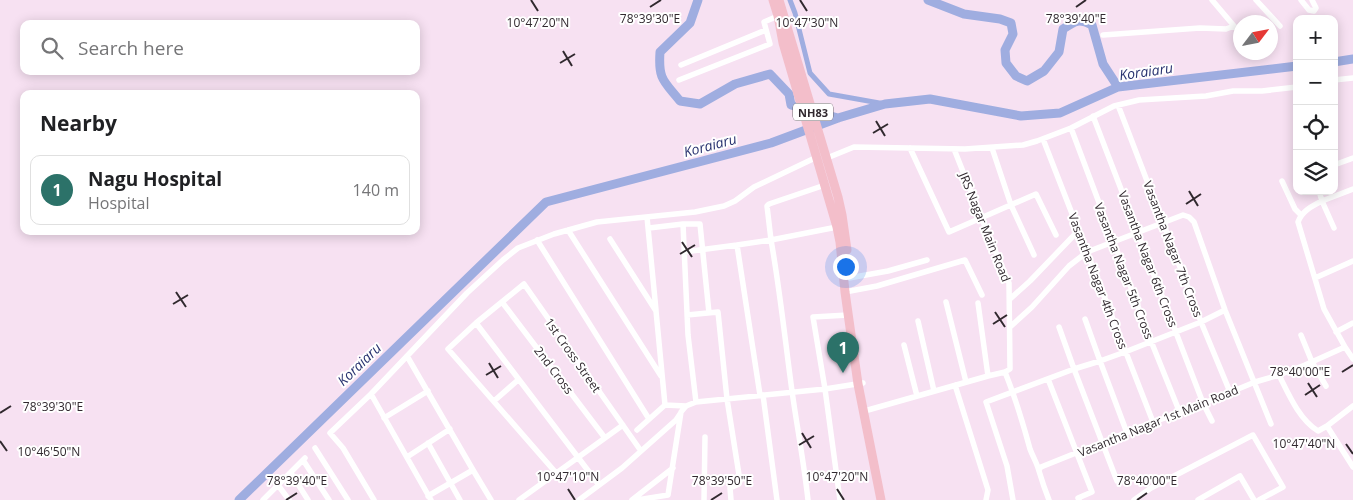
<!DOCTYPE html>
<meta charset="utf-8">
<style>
:root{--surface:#fff;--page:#f6f6f6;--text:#202124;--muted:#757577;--line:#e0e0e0;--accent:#2c7269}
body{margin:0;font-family:"Open Sans",sans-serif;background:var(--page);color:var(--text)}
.controls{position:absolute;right:15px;top:15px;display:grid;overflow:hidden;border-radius:10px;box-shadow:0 2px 12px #0003}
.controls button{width:45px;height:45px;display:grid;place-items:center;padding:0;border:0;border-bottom:1px solid var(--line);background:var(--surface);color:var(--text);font:25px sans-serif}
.compass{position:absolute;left:1233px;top:15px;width:45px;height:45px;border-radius:50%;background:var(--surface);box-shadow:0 2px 12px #0003;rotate:58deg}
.you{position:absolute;left:845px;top:266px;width:18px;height:18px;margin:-12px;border:4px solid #fff;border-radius:50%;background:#1a73e8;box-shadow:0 0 0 8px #1a73e833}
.badge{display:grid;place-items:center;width:32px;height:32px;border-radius:50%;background:var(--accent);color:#fff;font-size:16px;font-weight:700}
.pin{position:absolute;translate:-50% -41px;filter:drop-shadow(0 1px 2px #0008)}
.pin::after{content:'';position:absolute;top:26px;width:18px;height:15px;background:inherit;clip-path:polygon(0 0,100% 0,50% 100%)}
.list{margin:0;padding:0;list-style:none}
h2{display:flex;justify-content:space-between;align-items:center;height:65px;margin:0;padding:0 20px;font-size:21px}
h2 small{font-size:16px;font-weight:400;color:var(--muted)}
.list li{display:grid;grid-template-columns:32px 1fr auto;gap:15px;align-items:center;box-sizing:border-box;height:70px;margin:0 10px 10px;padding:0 10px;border:1px solid var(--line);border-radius:10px}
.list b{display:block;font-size:19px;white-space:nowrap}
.list p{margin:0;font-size:16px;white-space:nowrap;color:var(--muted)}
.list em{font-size:16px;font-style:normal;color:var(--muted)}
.icon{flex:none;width:28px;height:28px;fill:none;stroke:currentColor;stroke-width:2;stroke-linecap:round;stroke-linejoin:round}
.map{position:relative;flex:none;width:1353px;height:500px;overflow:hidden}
.search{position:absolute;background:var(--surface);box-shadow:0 2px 12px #0003;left:20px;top:20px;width:400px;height:55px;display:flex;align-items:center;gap:12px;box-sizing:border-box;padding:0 18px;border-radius:10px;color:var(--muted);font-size:19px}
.panel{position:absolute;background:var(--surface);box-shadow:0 2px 12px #0003;left:20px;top:90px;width:400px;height:145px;border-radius:10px}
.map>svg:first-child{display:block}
</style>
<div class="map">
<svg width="1353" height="500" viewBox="0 0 1353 500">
<rect width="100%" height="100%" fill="#f7e1f2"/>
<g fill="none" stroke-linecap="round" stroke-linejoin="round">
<path stroke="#9fade0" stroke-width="5" d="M790 0 795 13 810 73 829 94 885 104"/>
<path stroke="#9fade0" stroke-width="9" d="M698 0 690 23 660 52C658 80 664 81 680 101L700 104 735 84 770 74 789 94 791 105 838 118
M928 0 964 14 1000 19 1011 23 1013 34 1005 50 1006 63 1016 76 1027 81 1044 71 1059 52 1063 29C1075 21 1078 18 1092 25L1103 64 1118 87
M1334 62 1353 59
M239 500 546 202 771 143 838 118 885 104 930 99 1021 116 1060 113 1118 87 1297 66"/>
<path stroke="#fff" stroke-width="5.5" d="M1212 0 1240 33
M1256 0 1280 26
M1301 0 1309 10 1314 11 1316 8 1312 0
M1103 35 1200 28 1226 29 1234 26
M1255 52 1256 55
M681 65 766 30
M679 80 770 44 764 22 778 16
M1334 80 1353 78
M1118 105 1201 322 1230 392
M1093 116 1203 403 1212 421
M1071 128 1151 341 1180 413
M1043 139 1153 422
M910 148 949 232 1036 194 1056 235
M992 148 1011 205 1034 255
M827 158 854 147 965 149 1023 145 1037 141 1071 128 1114 106 1139 100 1206 96 1233 91H1262L1297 87
M1334 165 1353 158
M1282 181 1295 209 1301 215
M825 185 769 204 767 206 771 240 837 227
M647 217 656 310
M683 224 688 335 696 402
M649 228 683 224H700L709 313
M1334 228 1322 201 1353 189
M568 230 661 376
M610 239 656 311 665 405
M537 240 649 419
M684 252 737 245
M849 278 888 271 927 260
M1315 278 1353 261
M845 292 877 286 965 260 982 295
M1010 299 1030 281 1078 231
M502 302 605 438
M946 302 966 382
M978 303 988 376
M687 315 718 312 727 399 740 481 739 484 730 488 731 500
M1085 319 1100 361 1127 433
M918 321 934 391
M476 323 599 485
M1010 327 1032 307 1069 266 1087 252 1183 215 1189 217 1194 222 1225 310 1271 424
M1059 327 1074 369 1117 481
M1336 332 1353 323
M1301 335 1312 362 1326 386
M904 345 917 396
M1345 347 1353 359
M407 356 473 470 491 500
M1005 372C1015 397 1023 423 1030 449 1033 457 1037 463 1039 471 1042 481 1045 490 1049 500
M1279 375C1289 395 1299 419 1318 431L1327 426 1353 467
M1048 379 1092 492 1078 498 1079 500
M955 385 988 490 986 500
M371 394 431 500
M760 395 737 245 771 240C780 290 785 340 792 391 797 427 804 463 808 500
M763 395 777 500
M494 401 518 380
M868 410 988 376 1005 372 1010 369 1009 283 981 217 954 149
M384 418 428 391
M1327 426 1353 406
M637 430 665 405 686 406
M428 443 460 500
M315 448 348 500
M407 457 450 429
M303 460 329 500
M1039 470 1041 467 1153 422 1180 413 1255 382 1279 375 1305 365 1345 347 1324 309 1298 222C1302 211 1312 206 1322 201L1319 191
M291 473 308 500
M557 474 448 349 476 323 524 284 641 451
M278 485 289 500
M428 496 473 470
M263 500 305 458
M374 500 343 448 330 433 371 394 467 293 503 260 518 248 554 234 597 222 695 212 724 206 735 201 754 187 817 157
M519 500 623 425
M579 500 622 468 676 420 680 414
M632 500 673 468
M637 500 668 495 681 412 686 406 696 402 825 389 863 383
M704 500 705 437
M840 500 825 389 813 317 848 315
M1013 500 1007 466 986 402 1074 369 1100 361 1125 352 1201 322 1225 310
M1134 500 1151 488 1253 435 1283 487 1259 500
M1198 500 1240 476 1254 500"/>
<path stroke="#f3beca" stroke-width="9" d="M773 0 778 16 783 43 837 227 840 242 845 292 858 384 881 500
M779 0 838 197 842 215 847 250"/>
</g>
<path fill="none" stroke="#31292f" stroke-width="2" d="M531 0 538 11M800 0 807 11M650 7 661 0M1076 7 1086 0M563 51 572 66M560 63 575 54M876 121 885 136M873 133 888 124M1189 191 1198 206M1186 204 1201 194M682 242 692 257M680 254 695 245M176 292 186 307M173 304 188 295M995 312 1005 327M993 324 1007 315M489 363 498 378M1342 372 1353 365M486 375 501 366M1308 383 1317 397M1305 395 1320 385M0 413 11 406M802 433 811 448M0 441 7 451M1346 444 1353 454M799 445 814 436M568 489 575 500M837 489 844 500M286 500 297 493M711 500 722 493M1137 500 1147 493"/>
<g text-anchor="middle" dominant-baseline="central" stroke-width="4" stroke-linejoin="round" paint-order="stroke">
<rect fill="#fff" stroke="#6f696d" stroke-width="1" x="793" y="103.5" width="40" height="17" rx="4"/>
<g font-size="11" font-weight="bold" fill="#31292f">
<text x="813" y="112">NH83</text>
</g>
<g font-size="12" fill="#31292f" stroke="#fff">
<text transform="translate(985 227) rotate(68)">JRS Nagar Main Road</text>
<text transform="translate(1173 249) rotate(69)">Vasantha Nagar 7th Cross</text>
<text transform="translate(1148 259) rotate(69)">Vasantha Nagar 6th Cross</text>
<text transform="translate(1124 271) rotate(69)">Vasantha Nagar 5th Cross</text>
<text transform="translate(1098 281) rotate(69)">Vasantha Nagar 4th Cross</text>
<text transform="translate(573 355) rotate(55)">1st Cross Street</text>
<text transform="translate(554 370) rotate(53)">2nd Cross</text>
<text transform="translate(1158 421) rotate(-22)">Vasantha Nagar 1st Main Road</text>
</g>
<g font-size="14" font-style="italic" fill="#28326f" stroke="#fff">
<text transform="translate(1146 71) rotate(-8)">Koraiaru</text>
<text transform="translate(710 145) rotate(-15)">Koraiaru</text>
<text transform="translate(359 364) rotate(-44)">Koraiaru</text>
</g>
</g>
<g font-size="12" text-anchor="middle" fill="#31292f" stroke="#fff" stroke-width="4" stroke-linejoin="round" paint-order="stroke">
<text x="650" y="23">78°39'30"E</text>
<text x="1076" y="23">78°39'40"E</text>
<text x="538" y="27">10°47'20"N</text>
<text x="807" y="27">10°47'30"N</text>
<text x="1300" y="376">78°40'00"E</text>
<text x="53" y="411">78°39'30"E</text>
<text x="1304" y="448">10°47'40"N</text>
<text x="49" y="456">10°46'50"N</text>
<text x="568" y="481">10°47'10"N</text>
<text x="837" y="481">10°47'20"N</text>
<text x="297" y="485">78°39'40"E</text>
<text x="722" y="485">78°39'50"E</text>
<text x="1147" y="485">78°40'00"E</text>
</g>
</svg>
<div class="controls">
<button>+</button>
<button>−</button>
<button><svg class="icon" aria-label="locate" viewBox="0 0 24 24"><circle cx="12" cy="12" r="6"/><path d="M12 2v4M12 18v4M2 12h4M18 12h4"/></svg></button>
<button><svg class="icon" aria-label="layers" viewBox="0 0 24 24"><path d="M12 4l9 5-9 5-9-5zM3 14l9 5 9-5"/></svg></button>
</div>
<svg class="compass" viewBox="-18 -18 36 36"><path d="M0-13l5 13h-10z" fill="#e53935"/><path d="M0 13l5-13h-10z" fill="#757577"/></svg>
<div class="you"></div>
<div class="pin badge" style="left:843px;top:373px">1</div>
<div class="search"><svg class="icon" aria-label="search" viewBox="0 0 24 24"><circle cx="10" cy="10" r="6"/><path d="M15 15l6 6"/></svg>Search here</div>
<section class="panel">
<h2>Nearby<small></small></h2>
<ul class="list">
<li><span class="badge">1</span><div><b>Nagu Hospital</b><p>Hospital</p></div><em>140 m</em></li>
</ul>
</section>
</div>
